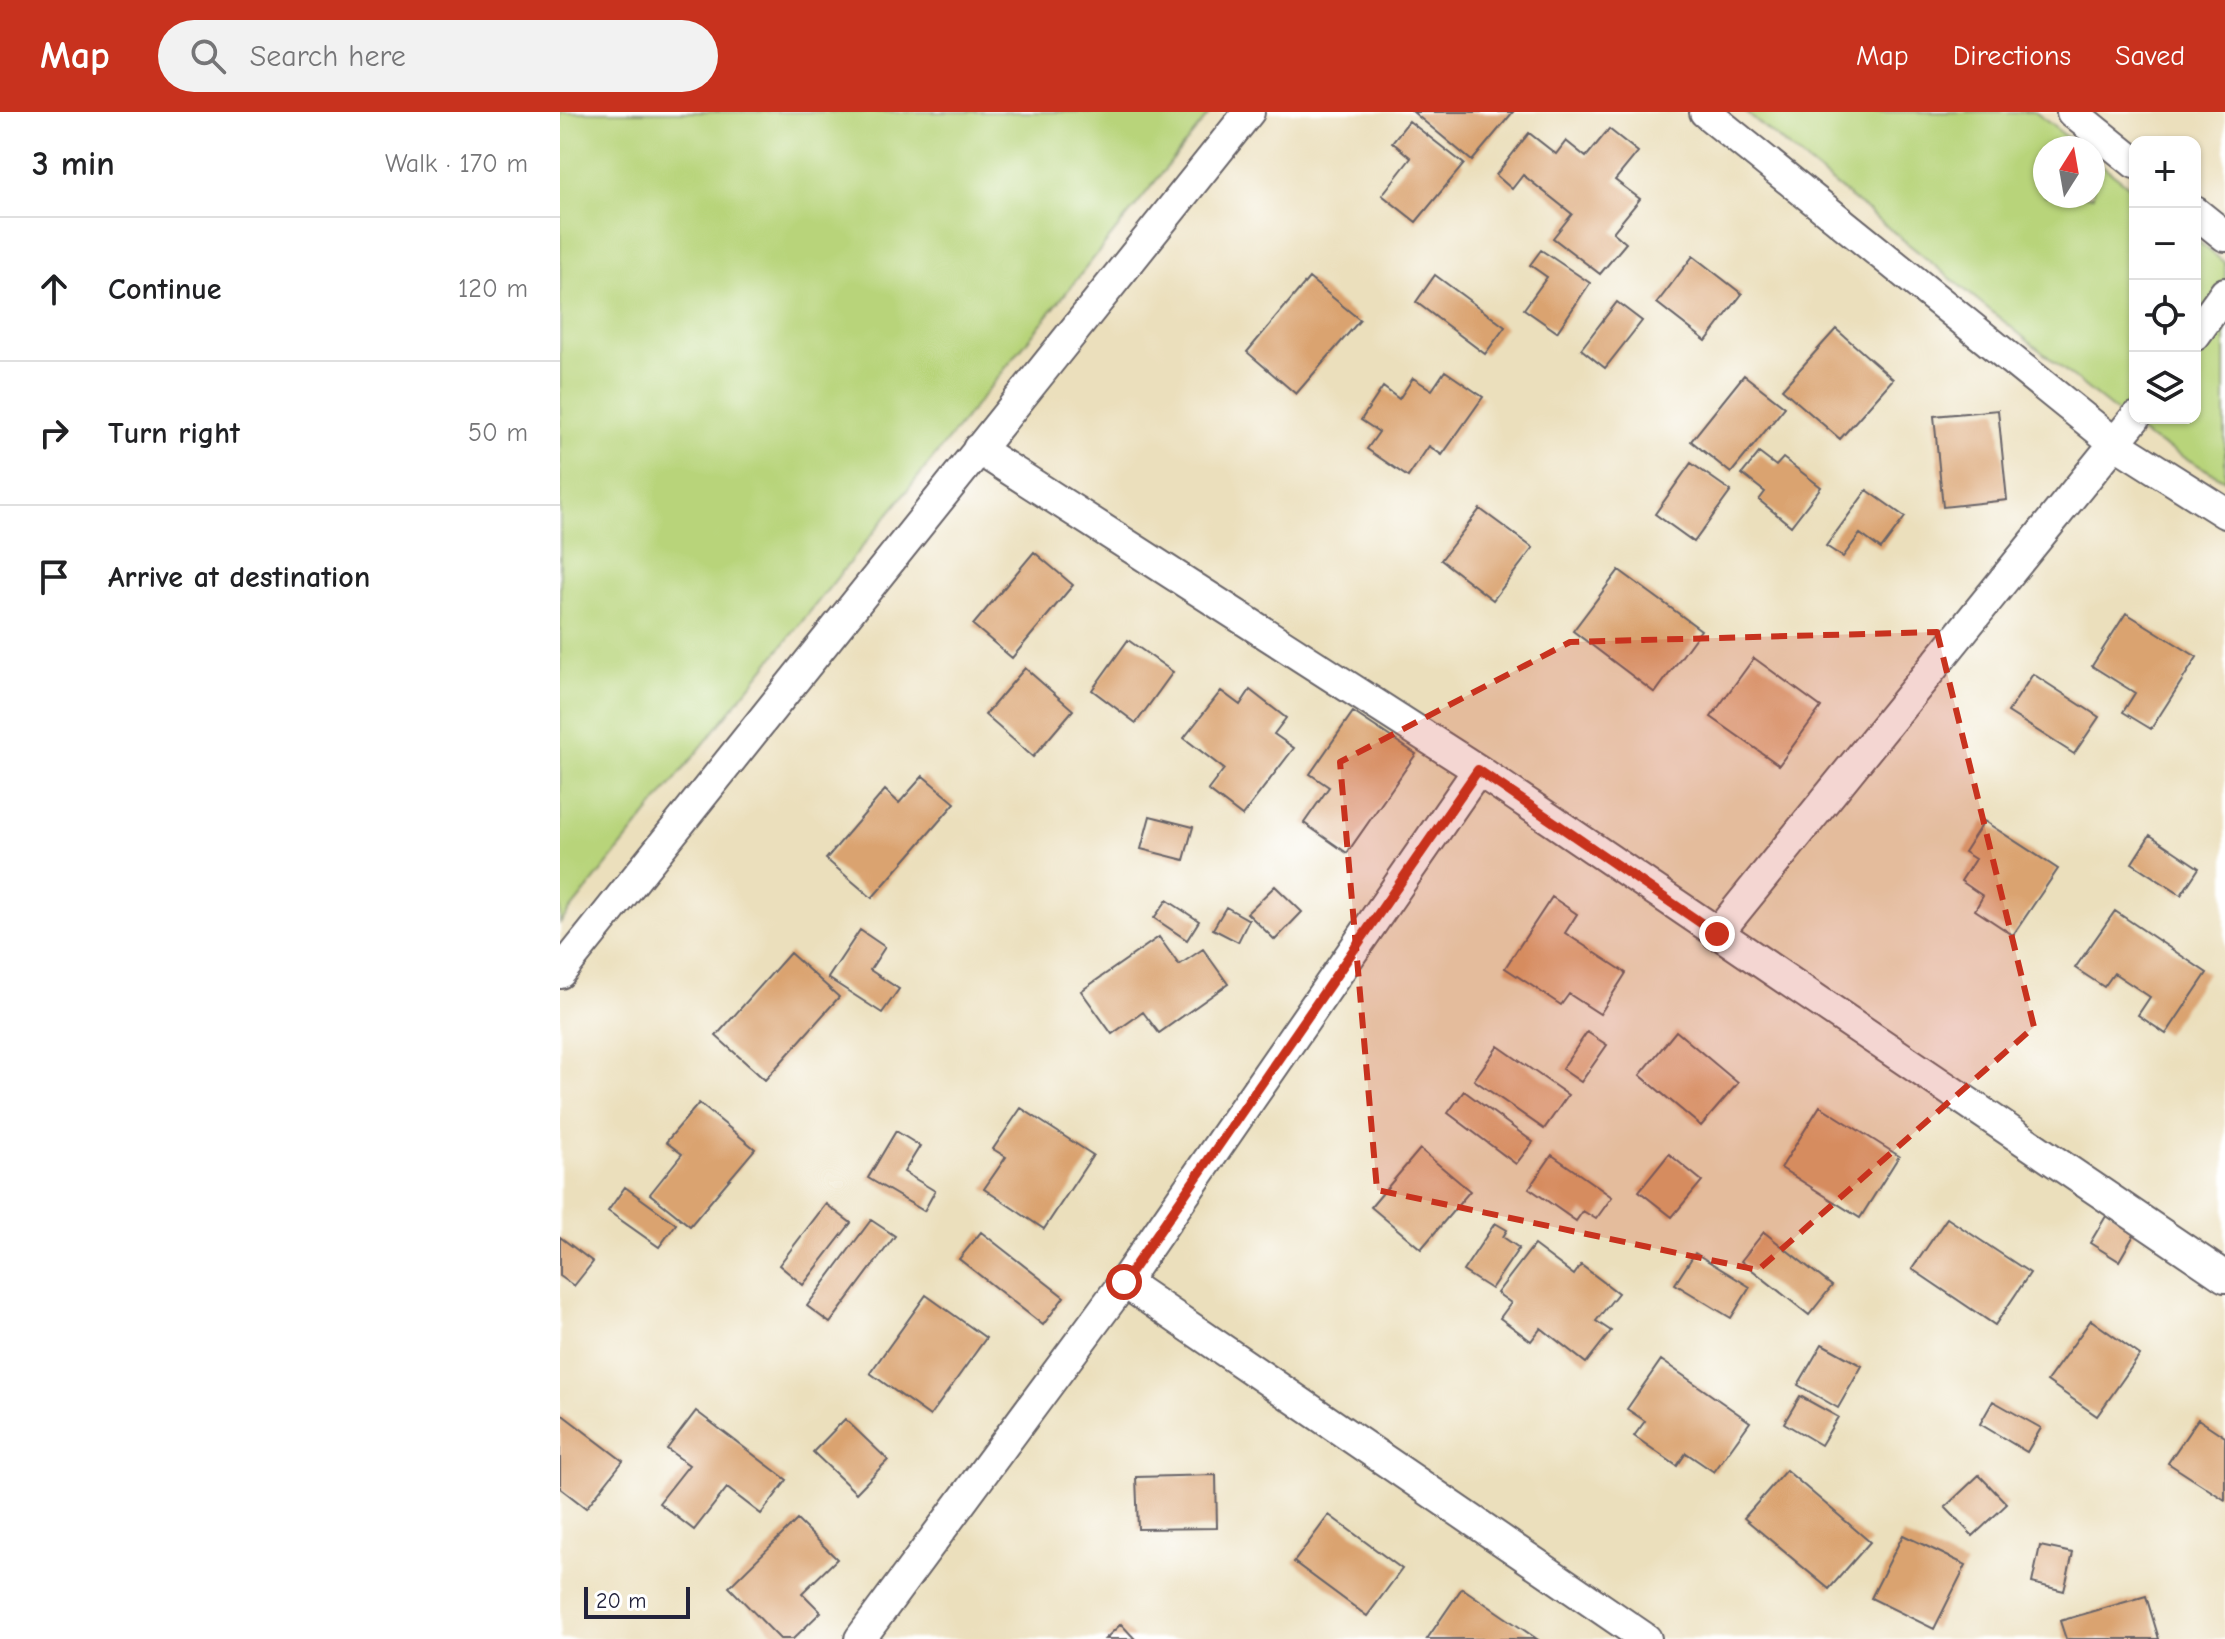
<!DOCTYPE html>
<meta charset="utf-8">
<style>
:root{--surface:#fff;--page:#f2f2f2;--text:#202124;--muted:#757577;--line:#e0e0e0;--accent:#c8321e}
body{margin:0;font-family:"Comic Neue",sans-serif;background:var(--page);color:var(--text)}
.controls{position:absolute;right:24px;top:24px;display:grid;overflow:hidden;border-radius:16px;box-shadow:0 2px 6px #0004}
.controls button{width:72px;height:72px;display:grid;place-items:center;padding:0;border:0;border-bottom:2px solid var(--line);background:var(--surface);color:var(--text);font:40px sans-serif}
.compass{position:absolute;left:1473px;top:24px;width:72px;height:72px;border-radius:50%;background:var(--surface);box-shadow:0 2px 6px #0004;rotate:11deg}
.scale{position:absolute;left:24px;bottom:20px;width:106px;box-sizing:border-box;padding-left:8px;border:4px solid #22223b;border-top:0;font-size:22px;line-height:28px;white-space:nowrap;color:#22223b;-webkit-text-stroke:6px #fff;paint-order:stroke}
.stop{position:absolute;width:24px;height:24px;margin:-18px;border:6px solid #c8321e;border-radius:50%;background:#fff}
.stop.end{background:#c8321e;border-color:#fff;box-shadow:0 2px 8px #0008}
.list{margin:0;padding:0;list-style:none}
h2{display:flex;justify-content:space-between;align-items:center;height:104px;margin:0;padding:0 32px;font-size:34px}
h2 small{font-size:26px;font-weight:400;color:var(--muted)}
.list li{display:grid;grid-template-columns:52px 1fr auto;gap:24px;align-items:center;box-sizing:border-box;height:144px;padding:0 32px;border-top:2px solid var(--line)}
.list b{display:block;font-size:30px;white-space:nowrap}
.list em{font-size:26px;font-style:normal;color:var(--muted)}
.icon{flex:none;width:44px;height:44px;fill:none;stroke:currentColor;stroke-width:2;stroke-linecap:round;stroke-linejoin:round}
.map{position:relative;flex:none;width:1665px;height:1527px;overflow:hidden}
header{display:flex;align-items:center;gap:48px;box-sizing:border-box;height:112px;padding:0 40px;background:var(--accent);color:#fff}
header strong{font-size:38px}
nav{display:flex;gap:44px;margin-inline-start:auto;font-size:28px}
.search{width:560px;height:72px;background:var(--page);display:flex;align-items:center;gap:20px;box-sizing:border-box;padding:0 28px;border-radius:44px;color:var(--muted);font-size:30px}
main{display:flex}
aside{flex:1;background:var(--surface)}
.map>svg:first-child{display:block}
</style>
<header>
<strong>Map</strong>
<div class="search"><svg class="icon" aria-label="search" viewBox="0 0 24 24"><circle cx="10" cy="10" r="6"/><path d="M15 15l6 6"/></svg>Search here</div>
<nav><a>Map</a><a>Directions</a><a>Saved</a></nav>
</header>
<main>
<aside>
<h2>3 min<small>Walk · 170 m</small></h2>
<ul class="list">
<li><svg class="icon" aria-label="ahead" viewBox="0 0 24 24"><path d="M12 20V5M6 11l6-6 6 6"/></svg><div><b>Continue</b></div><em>120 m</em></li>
<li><svg class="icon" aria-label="right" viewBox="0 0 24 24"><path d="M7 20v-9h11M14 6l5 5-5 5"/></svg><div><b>Turn right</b></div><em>50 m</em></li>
<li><svg class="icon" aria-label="arrive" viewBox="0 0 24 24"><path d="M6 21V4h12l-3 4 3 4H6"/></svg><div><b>Arrive at destination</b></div></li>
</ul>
</aside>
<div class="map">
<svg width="1665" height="1527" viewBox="0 0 1665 1527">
<rect width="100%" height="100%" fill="#fff"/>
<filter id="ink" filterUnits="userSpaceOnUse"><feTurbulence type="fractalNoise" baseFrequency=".0125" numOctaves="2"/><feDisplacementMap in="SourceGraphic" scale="16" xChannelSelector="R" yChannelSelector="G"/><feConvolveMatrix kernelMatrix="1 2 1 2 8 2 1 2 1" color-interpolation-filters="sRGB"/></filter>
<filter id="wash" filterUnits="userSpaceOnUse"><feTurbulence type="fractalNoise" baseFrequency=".006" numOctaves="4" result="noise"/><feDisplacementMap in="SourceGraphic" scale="32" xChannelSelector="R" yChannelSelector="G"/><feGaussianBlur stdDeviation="1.8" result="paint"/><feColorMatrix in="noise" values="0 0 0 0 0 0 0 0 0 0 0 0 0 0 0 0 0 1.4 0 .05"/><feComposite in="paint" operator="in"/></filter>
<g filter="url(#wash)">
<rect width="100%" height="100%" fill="#ebdfbc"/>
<path fill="#b8d47a" stroke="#6d7b5a" stroke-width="2" d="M0 0H651L0 811Z
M1185 0H1475L1521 36H1485V84H1533V46L1575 79V306H1635V127L1665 151V368L1587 325Z"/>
<g id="blocks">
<path fill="#daa36f" d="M853 0H953L912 49Z
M849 9 904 52 856 110 822 83 851 46 832 30Z
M1049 17 1078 40 1055 68 1080 87 1053 120 1066 131 1040 162 993 126 1012 102 963 63 952 77 936 63 969 21 996 42 1006 29 1026 45Z
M981 138 1030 171 997 220 964 197 987 165 970 153Z
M1133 144 1182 182 1146 229 1097 191Z
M875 163 945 215 925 242 856 190Z
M749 166 800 208 736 282 687 240Z
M1057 190 1082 209 1045 256 1021 237Z
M1276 217 1333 267 1280 327 1222 277Z
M885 259 923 285 882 343 869 334 848 365 807 337 819 320 801 308 823 275 839 287 853 266 872 278Z
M1184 263 1225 295 1171 361 1131 329Z
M1438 298 1447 388 1383 395 1374 304Z
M1199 341 1216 354 1223 346 1261 375 1231 414 1199 388 1205 380 1182 362Z
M1131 351 1171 379 1134 430 1095 402Z
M1307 378 1345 405 1321 437 1300 422 1283 445 1266 434Z
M920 397 973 436 933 488 881 448Z
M474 440 513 473 452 546 413 513Z
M1059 458 1141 518 1095 581 1013 519Z
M1566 501 1637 545 1591 617 1563 600 1575 581 1532 554Z
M568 528 613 560 576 611 532 578Z
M1194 546 1261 595 1219 653 1151 605Z
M465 556 513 598 473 645 425 603Z
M1473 562 1539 605 1514 642 1448 600Z
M690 578 726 606 714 622 734 636 682 704 648 678 664 657 624 626 661 579 680 593Z
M793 600 856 642 787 741 744 711 769 675 750 662Z
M363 664 395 691 312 786 266 747 325 678 339 691Z
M590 704 633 715 624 748 581 737Z
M1424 709 1498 757 1453 823 1415 798 1423 784 1401 769 1415 747 1404 740Z
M1590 723 1639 756 1621 783 1572 751Z
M715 774 742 800 715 828 687 801Z
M992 785 1017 802 1005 821 1066 861 1040 902 1009 882 1001 893 945 856Z
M607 788 639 809 627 828 594 806Z
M666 795 689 808 678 830 653 817Z
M1555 799 1647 861 1606 922 1578 903 1590 885 1554 861 1544 875 1515 856Z
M300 818 325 835 310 858 339 877 322 901 268 866Z
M599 825 619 853 643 837 668 872 599 921 583 900 552 922 521 879Z
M230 841 279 885 205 968 156 924Z
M1116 919 1178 971 1141 1014 1080 963Z
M1027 920 1047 933 1021 970 1002 957Z
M938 934 1008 983 984 1017 914 968Z
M904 979 973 1030 956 1052 888 1001Z
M139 991 195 1037 130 1114 90 1082 122 1042 106 1030Z
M1260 994 1339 1044 1300 1106 1221 1056Z
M461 996 533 1043 484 1117 424 1077 446 1045 433 1037Z
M336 1019 360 1034 344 1060 375 1079 364 1099 308 1066Z
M860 1037 910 1079 861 1137 811 1095Z
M1109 1042 1142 1069 1112 1105 1079 1079Z
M992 1043 1052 1085 1036 1107 1023 1099 1016 1109 969 1076Z
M65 1075 116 1112 99 1135 48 1099Z
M266 1092 291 1111 243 1173 219 1153Z
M1549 1099 1578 1116 1559 1149 1530 1131Z
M1387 1106 1470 1161 1435 1213 1352 1157Z
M311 1108 335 1124 270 1211 247 1194Z
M935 1111 947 1118 943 1125 959 1136 931 1177 903 1159Z
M421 1120 504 1185 483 1213 399 1147Z
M1204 1120 1272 1174 1249 1203 1181 1149Z
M0 1125 33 1150 14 1174 0 1164Z
M974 1133 1014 1163 1021 1153 1058 1181 1036 1209 1051 1219 1026 1251 981 1216 971 1229 940 1206 951 1191 937 1181Z
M1135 1141 1190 1175 1171 1206 1115 1172Z
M366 1183 426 1226 370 1304 310 1261Z
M1531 1208 1580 1243 1537 1304 1487 1269Z
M1262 1232 1302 1254 1278 1296 1238 1273Z
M1101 1248 1190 1310 1154 1360 1126 1341 1117 1354 1074 1324 1085 1309 1067 1297Z
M1240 1284 1278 1305 1261 1333 1224 1311Z
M1433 1289 1481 1316 1467 1340 1420 1312Z
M136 1299 227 1368 201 1402 167 1376 134 1418 99 1391 129 1353 107 1337Z
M0 1301 63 1349 26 1396 0 1376Z
M285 1307 328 1348 296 1381 253 1340Z
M1638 1307 1665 1325V1388L1608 1351Z
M1226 1358 1310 1430 1269 1477 1184 1406Z
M656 1363 657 1416 578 1417 576 1365Z
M1419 1363 1447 1392 1413 1424 1385 1395Z
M769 1403 842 1457 807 1504 734 1450Z
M237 1408 277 1447 242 1481 261 1500 233 1527H220L169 1475Z
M1343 1423 1406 1453 1374 1517 1311 1486Z
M1480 1434 1513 1441 1504 1479 1472 1471Z
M902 1476 977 1527H867Z
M1586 1484 1599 1527H1506L1500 1509Z
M561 1512 575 1527H545Z"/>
</g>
</g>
<g filter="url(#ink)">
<use href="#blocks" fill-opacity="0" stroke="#686468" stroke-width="2"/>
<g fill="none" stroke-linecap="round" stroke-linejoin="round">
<g stroke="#686468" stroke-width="34">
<path id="street" d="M1145 0 1556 332 1665 401
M1512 0 1575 51
M1635 100 1665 124
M1635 223 1665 181
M418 337 918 658 1665 1165
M1157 822 1575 306
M0 861 689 0
M564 1170 1086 1527
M300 1527 564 1170 918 658"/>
</g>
<use href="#street" stroke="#fff" stroke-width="30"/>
</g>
</g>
<g fill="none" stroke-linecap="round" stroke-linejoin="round" filter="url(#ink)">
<path stroke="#c8321e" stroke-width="10" d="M564 1170 918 658 1157 822"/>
</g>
<path fill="#c8321e" fill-opacity="0.2" stroke="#c8321e" stroke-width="6" stroke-dasharray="16 10" stroke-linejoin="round" d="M1377 520 1474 915 1198 1158 817 1078 780 650 1010 530Z"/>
</svg>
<div class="controls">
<button>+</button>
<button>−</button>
<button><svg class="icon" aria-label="locate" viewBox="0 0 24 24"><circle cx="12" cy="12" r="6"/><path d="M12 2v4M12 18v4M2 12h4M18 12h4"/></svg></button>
<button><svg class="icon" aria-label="layers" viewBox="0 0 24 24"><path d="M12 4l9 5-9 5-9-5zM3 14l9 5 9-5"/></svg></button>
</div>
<svg class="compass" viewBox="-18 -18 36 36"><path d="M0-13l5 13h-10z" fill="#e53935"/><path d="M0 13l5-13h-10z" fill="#757577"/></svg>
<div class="scale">20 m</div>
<div class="stop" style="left:564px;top:1170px"></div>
<div class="stop end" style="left:1157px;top:822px"></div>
</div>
</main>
